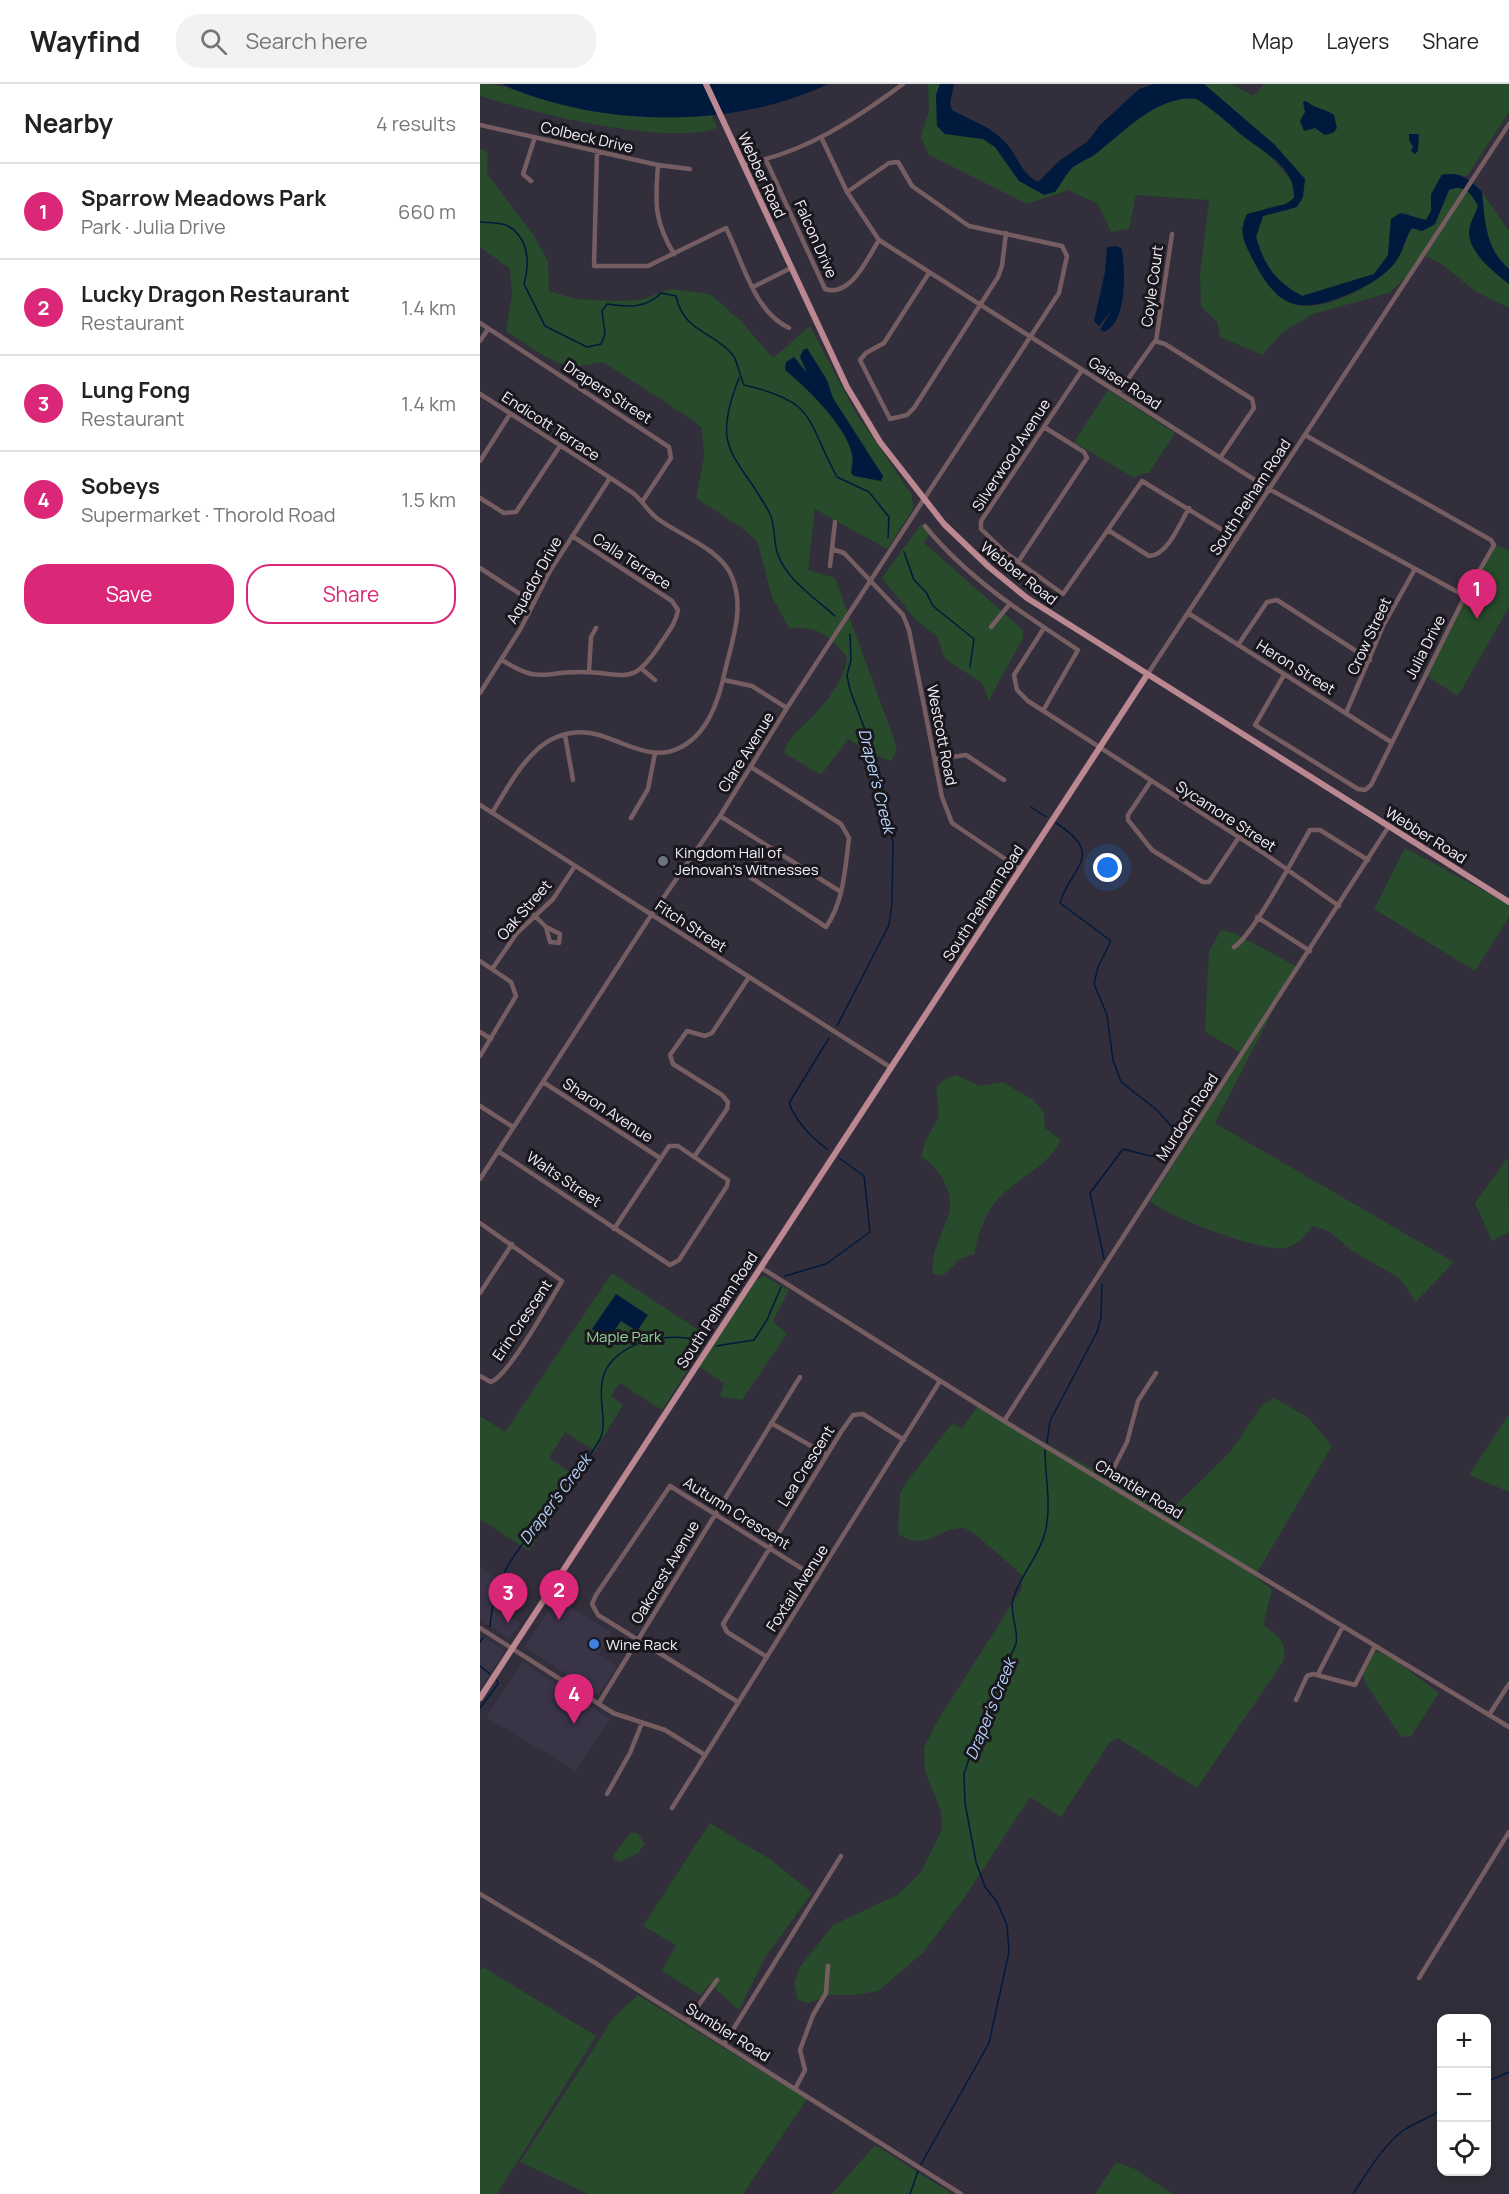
<!DOCTYPE html>
<meta charset="utf-8">
<style>
:root{--surface:#fff;--page:#f2f2f2;--text:#222;--muted:#767676;--line:#e0e0e0;--accent:#db2777}
body{margin:0;font-family:Manrope,sans-serif;background:var(--page);color:var(--text)}
.controls{position:absolute;right:18px;bottom:18px;display:grid;overflow:hidden;border-radius:12px;box-shadow:0 3px 15px #0003}
.controls button{width:54px;height:54px;display:grid;place-items:center;padding:0;border:0;border-bottom:2px solid var(--line);background:var(--surface);color:var(--text);font:30px sans-serif}
.you{position:absolute;left:628px;top:784px;width:21px;height:21px;margin:-15px;border:4px solid #fff;border-radius:50%;background:#1a73e8;box-shadow:0 0 0 9px #1a73e833}
.badge{display:grid;place-items:center;width:39px;height:39px;border-radius:50%;background:var(--accent);color:#fff;font-size:20px;font-weight:700}
.pin{position:absolute;translate:-50% -50px;filter:drop-shadow(0 2px 3px #0008)}
.pin::after{content:'';position:absolute;top:32px;width:21px;height:18px;background:inherit;clip-path:polygon(0 0,100% 0,50% 100%)}
.list{margin:0;padding:0;list-style:none}
h2{display:flex;justify-content:space-between;align-items:center;height:78px;margin:0;padding:0 24px;font-size:26px}
h2 small{font-size:20px;font-weight:400;color:var(--muted)}
.list li{display:grid;grid-template-columns:39px 1fr auto;gap:18px;align-items:center;box-sizing:border-box;height:96px;padding:0 24px;border-top:2px solid var(--line)}
.list b{display:block;font-size:22px;white-space:nowrap}
.list p{margin:0;font-size:20px;white-space:nowrap;color:var(--muted)}
.list em{font-size:20px;font-style:normal;color:var(--muted)}
.actions{display:flex;gap:12px;padding:18px 24px}
.actions a{flex:1;padding:14px 0;border:2px solid var(--accent);border-radius:24px;text-align:center;font-size:21px;color:var(--accent)}
.actions .main{background:var(--accent);color:#fff}
.icon{flex:none;width:33px;height:33px;fill:none;stroke:currentColor;stroke-width:2;stroke-linecap:round;stroke-linejoin:round}
.map{position:relative;flex:none;width:1029px;height:2110px;overflow:hidden}
header{display:flex;align-items:center;gap:36px;box-sizing:border-box;height:84px;padding:0 30px;background:var(--surface);border-bottom:2px solid var(--line)}
header strong{font-size:28px}
nav{display:flex;gap:33px;margin-inline-start:auto;font-size:21px}
.search{width:420px;height:54px;background:var(--page);display:flex;align-items:center;gap:15px;box-sizing:border-box;padding:0 21px;border-radius:24px;color:var(--muted);font-size:22px}
main{display:flex}
aside{flex:1;background:var(--surface)}
.map>svg:first-child{display:block}
</style>
<header>
<strong>Wayfind</strong>
<div class="search"><svg class="icon" aria-label="search" viewBox="0 0 24 24"><circle cx="10" cy="10" r="6"/><path d="M15 15l6 6"/></svg>Search here</div>
<nav><a>Map</a><a>Layers</a><a>Share</a></nav>
</header>
<main>
<aside>
<h2>Nearby<small>4 results</small></h2>
<ul class="list">
<li><span class="badge">1</span><div><b>Sparrow Meadows Park</b><p>Park · Julia Drive</p></div><em>660 m</em></li>
<li><span class="badge">2</span><div><b>Lucky Dragon Restaurant</b><p>Restaurant</p></div><em>1.4 km</em></li>
<li><span class="badge">3</span><div><b>Lung Fong</b><p>Restaurant</p></div><em>1.4 km</em></li>
<li><span class="badge">4</span><div><b>Sobeys</b><p>Supermarket · Thorold Road</p></div><em>1.5 km</em></li>
</ul>
<div class="actions"><a class="main">Save</a><a>Share</a></div>
</aside>
<div class="map">
<svg width="1029" height="2110" viewBox="0 0 1029 2110">
<rect width="100%" height="100%" fill="#322e3b"/>
<path fill="#3a3447" d="M0 1483 28 1502 15 1524 41 1539 29 1555 0 1535Z
M76 1515 132 1548 118 1570 137 1583 118 1611 45 1563Z
M0 1550 25 1567 0 1605Z
M42 1578 130 1635 96 1687 6 1633Z"/>
<path fill="#274b2b" d="M0 0C28 0 37 9 62 15 118 28 173 37 231 30L237 44C184 62 55 29 0 12Z
M448 0H460L456 11 457 42 465 50 503 55 515 63 539 97 575 108C580 101 585 92 591 85 598 78 610 75 618 68 646 46 679 10 717 15L786 67 811 96 814 114 806 120 786 124 761 144C772 164 782 191 796 209 823 242 894 204 915 179 923 169 926 157 930 146L935 144 942 147 955 140 969 106 981 103 992 110 998 122 989 147C998 171 1009 185 1029 200V224C1019 219 1008 214 999 209 979 197 966 179 944 172L935 185 909 209 833 230 802 249 782 271 740 253 737 238 721 223 720 191 729 116 656 111 649 145 631 148 618 120 588 106 547 120 449 71 441 53 449 27Z
M724 0H752L773 12 784 0H1029V28L987 92 962 90 951 110V127L946 136 943 137 926 129 911 135 908 171 894 190 822 212C795 197 785 183 776 153L783 132 808 126 823 113 795 61Z
M2 65 8 69 7 90 53 150 68 177 69 207 96 215 134 217 160 216 191 205 230 210 262 238 293 274 330 242 376 329 432 411 433 425 407 465 335 425 328 486 355 494 414 655 417 666 411 677 394 671 368 655 341 691 304 669C307 653 324 642 335 630 348 616 365 593 367 574 351 551 337 542 309 544L292 513 277 457 259 442 216 414 224 374 222 344 214 337 123 278 90 284 62 271 26 247 32 210 30 185 0 163V66Z
M1002 108 1029 147V185C1005 164 1005 137 1002 108Z
M628 306 695 349 669 389H662L654 394 594 358Z
M441 440 450 449 444 459 543 546V554L509 616 502 599 465 575 457 553 435 535 402 494Z
M1014 461 1029 466V523L978 612 945 591Z
M925 764 1029 820V833L995 887 894 825Z
M741 846 754 849 816 882 735 1039 974 1178 936 1218 919 1194 871 1166 850 1148 833 1142C824 1153 819 1161 804 1164 782 1168 687 1133 670 1117L763 970 725 948 729 867Z
M476 991 500 1002 523 998 553 1016 564 1028 565 1044 581 1056C565 1087 533 1095 513 1121 503 1135 498 1153 494 1170 490 1172 483 1173 479 1176 470 1183 467 1195 453 1190 450 1168 462 1152 468 1132 476 1110 459 1083 441 1073L445 1058 459 1032 456 1003 465 995Z
M1028 1073 1029 1148 1012 1157 995 1119Z
M132 1189 229 1253 182 1326 140 1299 131 1312 143 1321 115 1367 85 1348 69 1374 97 1393 49 1467 0 1435V1332L25 1348Z
M284 1192 309 1206 293 1237 307 1250 262 1316 240 1313 244 1299 219 1283 276 1196Z
M794 1314 829 1334 852 1362 775 1492 792 1506 783 1541C797 1551 809 1559 803 1578L717 1704 638 1654 630 1658 581 1733 550 1713 485 1813 443 1869 398 1907 374 1911H351L328 1919 318 1916 314 1900 320 1883 353 1841 419 1810 441 1788 462 1745 461 1727 445 1687 444 1664 458 1636 542 1504V1492C536 1485 491 1445 484 1444 457 1443 448 1469 418 1450L420 1410 424 1401 473 1339 482 1345 498 1321 689 1428 751 1367 782 1321Z
M1029 1330V1408L989 1391Z
M892 1566 911 1573 959 1609 931 1652 921 1653 886 1600 881 1585Z
M230 1739 291 1776 332 1809 286 1872 259 1926 230 1900 220 1911 182 1887 196 1861 163 1842Z
M150 1749H157L165 1759 158 1770 139 1778 132 1774Z
M3 1883 116 1952 17 2110H0V1886Z
M158 1911 327 2015 263 2110H108L40 2078 134 1933Z
M395 2061 472 2110H352Z
M636 2078 655 2085 693 2110H615Z"/>
<path fill="#001a3d" d="M22 0H348C253 46 116 43 22 0Z
M460 0H474L470 20 472 26C491 37 509 41 525 58 538 71 540 89 558 98L579 77 608 57 620 41 659 5 674 0H724L795 61 825 95 823 113 817 123 783 132 776 153C785 183 795 197 822 212L894 190 908 171 911 135 920 129 946 136 951 127V110L962 91C979 87 990 95 1002 108 1005 137 1005 164 1029 185V200C1014 188 990 170 989 149 989 141 995 130 998 122 992 110 983 99 969 106L955 140 942 147 932 144C924 155 923 169 914 180 900 196 883 204 864 212 816 231 797 222 773 176 764 158 758 149 767 130L806 120 814 114C817 82 777 65 758 48 745 36 732 25 717 15 679 10 646 46 618 68 610 75 598 78 591 85 585 92 580 101 575 108L564 111 539 97 515 63 503 55 465 50 457 42 456 11Z
M826 17C837 26 844 24 854 31L857 44 853 49 845 51 835 44 824 47 820 37 825 28 823 18Z
M929 50H939L938 67 935 70 931 67 933 63 929 56Z
M637 162 642 165C645 187 648 238 624 248L620 245 632 226 619 242 614 237 625 188 627 163Z
M327 264 347 296 353 314 403 392 401 397 374 392 371 389C372 383 373 376 372 370 366 342 327 304 305 286L306 278 314 273 327 289 320 273 323 266Z
M136 1210 168 1231 157 1247 141 1237 128 1256 112 1245Z"/>
<g fill="none" stroke-linecap="round" stroke-linejoin="round">
<path stroke="#001a3d" stroke-width="1.5" d="M0 138C8 139 21 138 28 142 49 154 50 180 44 200L65 242 107 263 121 260 125 250 122 227 127 220C147 223 166 225 181 209L196 212C204 249 232 246 253 271 257 276 260 293 264 301 338 318 325 335 357 393L389 408 409 433 408 454
M259 294C230 368 256 368 289 428 296 441 293 455 297 468 306 496 334 513 355 532
M424 468 434 496 446 508 453 522 494 555 490 583
M551 723 566 733
M576 739C627 772 590 783 580 819L631 857 618 883 614 900 627 931 633 976 641 998 677 1026 693 1044 699 1055 689 1072H670L643 1065 610 1109 624 1175
M357 942 409 841 412 819 413 759 408 731 393 667 370 606 367 591 371 576 370 550
M347 1065C331 1053 316 1038 309 1019L349 954
M305 1192 346 1180 390 1148 384 1092 359 1074
M236 1262 274 1256 287 1236 301 1203
M567 1359 570 1337 617 1248 621 1234 622 1200
M10 1543C14 1486 44 1458 77 1417 90 1401 108 1375 119 1357 132 1336 108 1300 134 1275 155 1254 195 1248 223 1258
M0 1558 3 1554
M0 1582 10 1590
M0 1624 18 1600 17 1596
M1006 1998 1029 1988
M441 2080 509 1959 529 1868 527 1841 517 1818 505 1803 496 1778 485 1719 484 1690 502 1636 536 1560C539 1544 529 1531 533 1515 540 1492 559 1472 565 1449 572 1422 565 1394 565 1366
M430 2110 438 2087
M873 2110C887 2089 903 2061 924 2046 936 2038 950 2034 962 2025"/>
<path stroke="#765d61" stroke-width="4.5" d="M0 41 178 81 210 85
M342 55 367 108 399 156 789 405 985 512
M117 67 114 182H168L246 144C263 177 273 227 309 244
M286 76 345 205C371 214 388 173 399 156
M264 80C325 69 374 36 423 0
M178 81C175 119 174 137 194 170
M51 97 43 90 55 53
M449 189 404 259 386 269 380 276 410 335 427 331 434 324 518 193 522 182 526 149
M273 203 311 184
M0 239 189 363 191 374 162 418
M0 257 8 245
M676 257 692 150
M602 286 501 437V445L526 469 583 510 662 397 757 455
M638 309 675 257 685 260 772 315 774 324 740 374
M0 310C51 343 103 375 153 409 163 417 168 428 178 435 201 452 241 465 252 493 265 524 252 557 245 587 239 615 228 652 197 665 181 672 165 668 149 662 137 658 124 651 110 649 58 642 35 692 12 729
M0 377 30 330
M0 414 24 429 36 428 80 362
M445 442C486 493 543 530 598 566L564 625
M628 446 669 472C688 471 700 439 709 424
M352 465 364 469 423 531 429 546 462 713 472 739 540 785
M538 478 607 374 604 368 564 343
M350 482 355 438
M0 484 54 519
M708 529 911 658
M511 543 529 521
M564 544 534 591 537 606 548 617 782 768 859 822
M758 561 787 518 797 516 890 576
M22 576C60 600 60 588 100 588 147 588 151 605 181 559 188 548 196 539 198 526L192 517 92 452
M162 585 175 596
M109 588 111 553 116 544
M667 591 1029 40
M804 591 775 641 878 705 885 706 891 701 985 512 1014 461 1011 456 825 351
M244 596 272 602 307 624
M0 609 41 544 70 487 130 394
M866 629 903 542 935 485
M85 651 93 696
M456 675 486 671 524 696
M271 683 361 740 369 754C365 785 364 817 346 843L270 793 284 760
M671 697 648 731V736L672 766 723 798H729L759 753
M0 721 410 983
M240 732 361 808
M151 734 168 705 175 669
M54 831 66 843 70 858 79 859 80 850 66 843
M777 833 830 867
M754 863C772 853 817 768 830 746H840L888 776
M0 877 31 898 36 912 0 972
M12 885 37 849 73 815 95 782
M0 948 11 955
M63 998 180 1074
M0 1022 33 1043
M18 1067 190 1181 199 1176 247 1102 248 1096 198 1062H189L134 1145
M214 1073 247 1025 248 1018 242 1011 193 980 190 971 207 947 225 952 232 949 269 893
M0 1095 168 836 240 732 307 624 579 209 587 172 582 162 489 142 432 102 418 78 409 79 367 108
M0 1139 82 1197C70 1217 29 1291 11 1298L0 1292
M280 1183 524 1337 1029 1643
M0 1209 32 1160
M524 1337 909 742
M291 1339 347 1371
M626 1399 647 1358 658 1317 676 1289
M0 1544 133 1629 185 1646 225 1671
M287 1573 247 1548 243 1540 361 1348 373 1331 383 1330 424 1356
M838 1590 863 1542
M816 1616 827 1592 833 1590 875 1601 895 1562
M258 1618 118 1531 112 1520 116 1511 190 1402 337 1494
M119 1619 320 1293
M1009 1631 1029 1600
M127 1710 150 1669 162 1639
M192 1724 460 1297
M0 1810 117 1880 481 2110
M939 1894 1029 1748
M207 1937 237 1896
M244 1960 361 1772
M315 2005 325 1986 320 1966 333 1931 346 1909 348 1882"/>
<path stroke="#bb8791" stroke-width="6" d="M226 0 367 303 400 358 464 440 509 483 547 514 1029 818
M0 1614 667 591"/>
</g>
<circle fill="#6b7280" stroke="#19171d" stroke-width="2" cx="183" cy="777" r="6"/>
<circle fill="#3f7fe0" stroke="#19171d" stroke-width="2" cx="114" cy="1560" r="6"/>
<g text-anchor="middle" dominant-baseline="central" stroke-width="6" stroke-linejoin="round" paint-order="stroke">
<g font-size="15" fill="#f4f1fa" stroke="#19171d">
<text transform="translate(107 53) rotate(13)">Colbeck Drive</text>
<text transform="translate(282 91) rotate(65)">Webber Road</text>
<text transform="translate(336 155) rotate(66)">Falcon Drive</text>
<text transform="translate(672 202) rotate(-82)">Coyle Court</text>
<text transform="translate(645 299) rotate(33)">Gaiser Road</text>
<text transform="translate(128 308) rotate(33)">Drapers Street</text>
<text transform="translate(71 342) rotate(33)">Endicott Terrace</text>
<text transform="translate(531 371) rotate(-57)">Silverwood Avenue</text>
<text transform="translate(770 413) rotate(-57)">South Pelham Road</text>
<text transform="translate(152 477) rotate(33)">Calla Terrace</text>
<text transform="translate(539 489) rotate(38)">Webber Road</text>
<text transform="translate(54 496) rotate(-61)">Aquador Drive</text>
<text transform="translate(889 552) rotate(-65)">Crow Street</text>
<text transform="translate(945 563) rotate(-63)">Julia Drive</text>
<text transform="translate(816 583) rotate(32)">Heron Street</text>
<text transform="translate(462 651) rotate(79)">Westcott Road</text>
<text transform="translate(266 668) rotate(-58)">Clare Avenue</text>
<text transform="translate(746 732) rotate(33)">Sycamore Street</text>
<text transform="translate(946 751) rotate(32)">Webber Road</text>
<text transform="translate(503 819) rotate(-57)">South Pelham Road</text>
<text transform="translate(44 826) rotate(-49)">Oak Street</text>
<text transform="translate(211 842) rotate(33)">Fitch Street</text>
<text transform="translate(128 1026) rotate(33)">Sharon Avenue</text>
<text transform="translate(707 1033) rotate(-57)">Murdoch Road</text>
<text transform="translate(84 1095) rotate(34)">Walts Street</text>
<text transform="translate(237 1226) rotate(-57)">South Pelham Road</text>
<text transform="translate(42 1236) rotate(-56)">Erin Crescent</text>
<text transform="translate(326 1382) rotate(-58)">Lea Crescent</text>
<text transform="translate(659 1405) rotate(31)">Chantler Road</text>
<text transform="translate(257 1429) rotate(32)">Autumn Crescent</text>
<text transform="translate(185 1488) rotate(-59)">Oakcrest Avenue</text>
<text transform="translate(317 1504) rotate(-57)">Foxtail Avenue</text>
<text transform="translate(248 1948) rotate(32)">Sumbler Road</text>
</g>
<g font-size="15" fill="#f4f1fa" stroke="#19171d" text-anchor="start">
<text x="195" y="768">Kingdom Hall of<tspan x="195" dy="17">Jehovah's Witnesses</tspan></text>
<text x="126" y="1560">Wine Rack</text>
</g>
<g font-size="15" fill="#92d499" stroke="#19171d">
<text x="144" y="1252">Maple Park</text>
</g>
<g font-size="16" font-style="italic" fill="#b5d3fa" stroke="#19171d">
<text transform="translate(397 697) rotate(76)">Draper's Creek</text>
<text transform="translate(75 1415) rotate(-53)">Draper's Creek</text>
<text transform="translate(510 1625) rotate(-68)">Draper's Creek</text>
</g>
</g>
</svg>
<div class="controls">
<button>+</button>
<button>−</button>
<button><svg class="icon" aria-label="locate" viewBox="0 0 24 24"><circle cx="12" cy="12" r="6"/><path d="M12 2v4M12 18v4M2 12h4M18 12h4"/></svg></button>
</div>
<div class="you"></div>
<div class="pin badge" style="left:997px;top:535px">1</div>
<div class="pin badge" style="left:79px;top:1536px">2</div>
<div class="pin badge" style="left:28px;top:1539px">3</div>
<div class="pin badge" style="left:94px;top:1640px">4</div>
</div>
</main>
